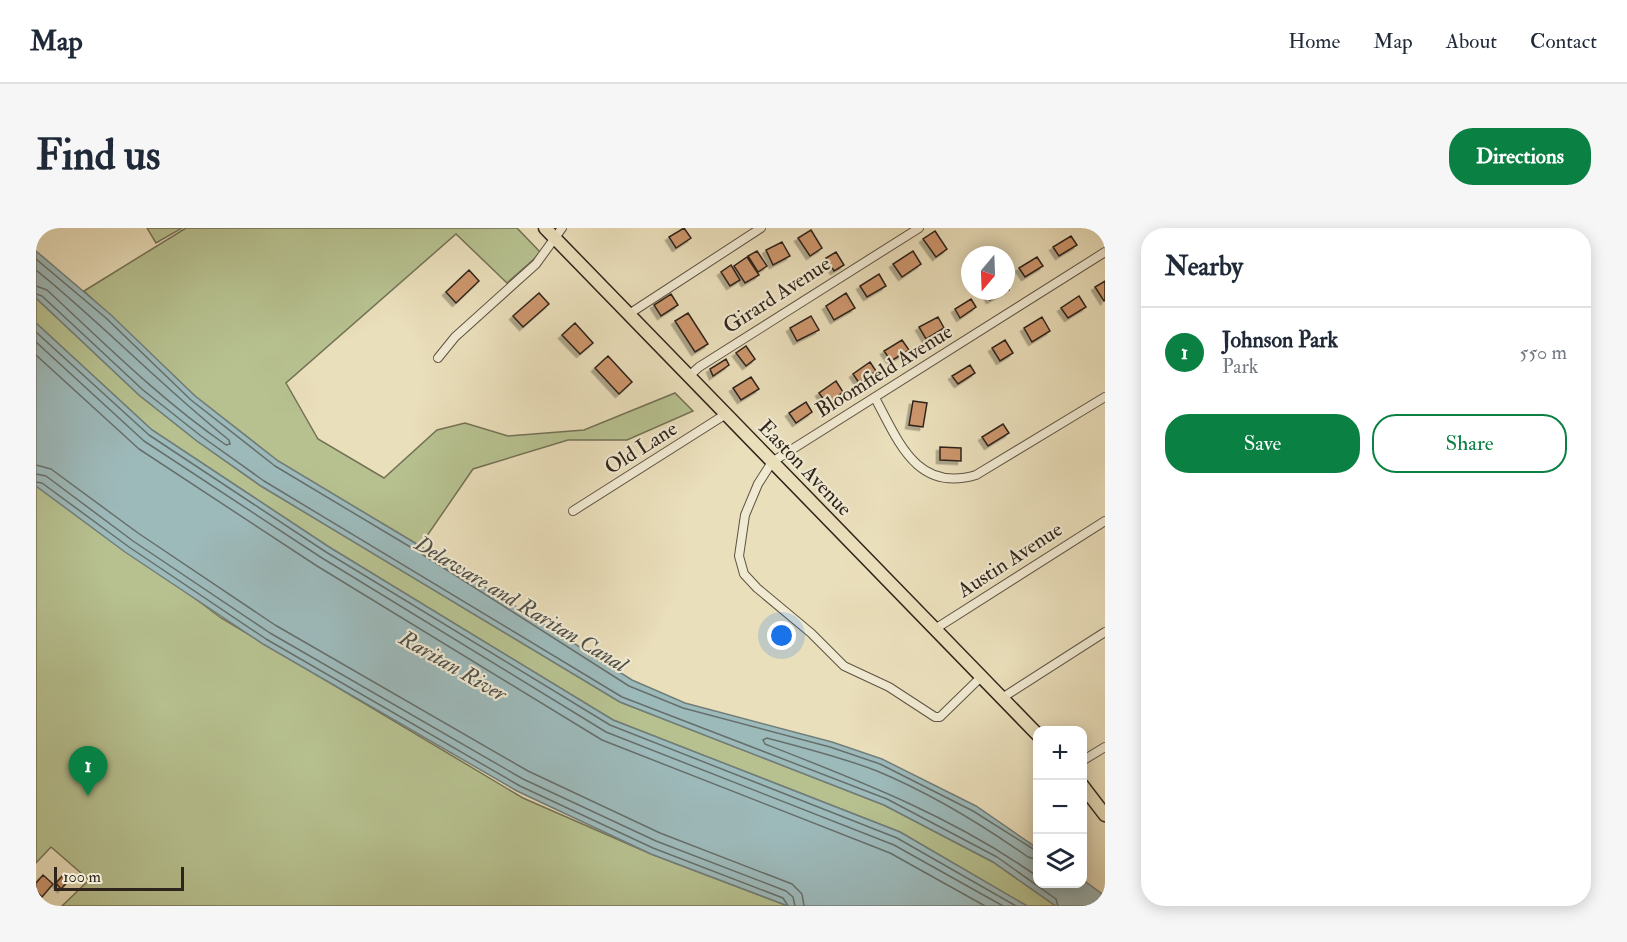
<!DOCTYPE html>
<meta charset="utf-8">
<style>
:root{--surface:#fff;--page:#f6f6f7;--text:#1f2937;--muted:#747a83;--line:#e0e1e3;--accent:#0b8043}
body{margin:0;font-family:"IM FELL Double Pica",serif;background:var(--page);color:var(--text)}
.controls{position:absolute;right:18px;bottom:18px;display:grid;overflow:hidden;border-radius:12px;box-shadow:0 3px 15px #0003}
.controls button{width:54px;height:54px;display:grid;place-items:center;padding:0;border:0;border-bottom:2px solid var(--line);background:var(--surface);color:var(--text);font:30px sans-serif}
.compass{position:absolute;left:925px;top:18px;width:54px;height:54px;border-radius:50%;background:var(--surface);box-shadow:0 3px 15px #0003;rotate:199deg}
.scale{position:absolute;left:18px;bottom:15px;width:130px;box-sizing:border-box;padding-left:6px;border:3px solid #2f241b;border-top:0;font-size:16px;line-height:21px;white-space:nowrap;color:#2f241b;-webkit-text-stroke:4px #f1ead3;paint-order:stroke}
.you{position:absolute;left:746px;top:408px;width:21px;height:21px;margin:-15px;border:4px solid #fff;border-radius:50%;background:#1a73e8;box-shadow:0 0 0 9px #1a73e833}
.badge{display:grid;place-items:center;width:39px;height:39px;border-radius:50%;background:var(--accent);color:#fff;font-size:20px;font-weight:700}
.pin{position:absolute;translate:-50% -50px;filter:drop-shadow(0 2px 3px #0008)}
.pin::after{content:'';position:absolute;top:32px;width:21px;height:18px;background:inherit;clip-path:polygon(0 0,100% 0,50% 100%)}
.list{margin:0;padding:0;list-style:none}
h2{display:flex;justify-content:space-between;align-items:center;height:78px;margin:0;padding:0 24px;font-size:26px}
h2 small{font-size:20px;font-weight:400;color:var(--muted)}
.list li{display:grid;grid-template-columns:39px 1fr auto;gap:18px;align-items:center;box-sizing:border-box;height:90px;padding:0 24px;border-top:2px solid var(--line)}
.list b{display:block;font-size:22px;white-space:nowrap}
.list p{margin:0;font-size:20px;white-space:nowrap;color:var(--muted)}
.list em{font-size:20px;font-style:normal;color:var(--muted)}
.actions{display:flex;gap:12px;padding:18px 24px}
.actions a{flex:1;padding:14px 0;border:2px solid var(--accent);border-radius:24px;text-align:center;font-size:21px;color:var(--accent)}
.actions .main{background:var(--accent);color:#fff}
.icon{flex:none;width:33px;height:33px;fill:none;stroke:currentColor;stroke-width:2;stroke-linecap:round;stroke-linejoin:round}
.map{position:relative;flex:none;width:1069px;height:678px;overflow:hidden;border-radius:24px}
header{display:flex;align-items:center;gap:36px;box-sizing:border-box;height:84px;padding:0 30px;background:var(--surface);border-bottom:2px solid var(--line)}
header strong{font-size:28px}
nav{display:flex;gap:33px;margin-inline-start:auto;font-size:21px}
.intro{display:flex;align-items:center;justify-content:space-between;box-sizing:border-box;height:144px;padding:0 36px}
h1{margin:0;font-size:42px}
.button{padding:15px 27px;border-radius:24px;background:var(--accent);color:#fff;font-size:21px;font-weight:700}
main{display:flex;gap:36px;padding:0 36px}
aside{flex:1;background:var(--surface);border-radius:24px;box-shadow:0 3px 15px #0003}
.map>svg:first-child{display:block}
</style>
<header>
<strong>Map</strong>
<nav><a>Home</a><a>Map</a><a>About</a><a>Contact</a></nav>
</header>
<div class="intro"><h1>Find us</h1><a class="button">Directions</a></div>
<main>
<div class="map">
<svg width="1069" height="678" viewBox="0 0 1069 678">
<defs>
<filter id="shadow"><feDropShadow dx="-3.5" dy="3.5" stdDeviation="0" flood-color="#0004"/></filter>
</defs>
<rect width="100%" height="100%" fill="#eadfbb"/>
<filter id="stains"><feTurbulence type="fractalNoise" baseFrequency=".00333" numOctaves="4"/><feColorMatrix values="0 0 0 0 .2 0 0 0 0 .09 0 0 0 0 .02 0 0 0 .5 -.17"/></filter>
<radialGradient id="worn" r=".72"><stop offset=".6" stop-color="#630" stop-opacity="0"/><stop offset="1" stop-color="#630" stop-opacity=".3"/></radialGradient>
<path fill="#b7c190" stroke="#737256" stroke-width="1.5" d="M111 0H146L120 15Z
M150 0H481L505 25 471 55 420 6 250 155 282 211 348 250 401 202 429 195 472 208 548 202 639 165 657 183 591 212H532L437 241 384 318 242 233 159 168 48 63Z
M0 70 103 167 161 213 225 258 584 474 848 577 957 634 1020 678H991L864 604 577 492 293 319 116 202 0 95Z
M0 250 185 390 487 570 615 626 752 678H26L53 652 15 619 0 635Z"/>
<path fill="#9dbabb" stroke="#717e7b" stroke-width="1.5" d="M0 23 74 86 159 168 242 233 384 318 596 452 649 475 796 514 846 531 940 578 1001 620 1002 656H1046L1047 652 1069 668V678H1020L957 634 848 577 584 474 225 258 161 213 103 167 0 70Z
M0 95 116 202 293 319 577 492 864 604 991 678H752L615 626 481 563 227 416 89 324 0 258Z"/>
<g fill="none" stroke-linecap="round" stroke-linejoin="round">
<path stroke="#666f6b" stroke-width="1.5" d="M0 31 70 90 155 172 239 238 381 323 593 458 647 480 794 519 844 536 937 583 1002 624
M0 42C67 96 126 159 193 212L194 216 190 217C125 172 69 116 11 62L0 58
M0 66 6 68 107 162 165 208 228 253 586 469 851 571 961 629 1020 671 1022 678
M0 104 113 207 290 324 574 497 861 610 980 678
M0 114 108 213 286 330 570 504 858 617 967 678
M0 127 103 221 281 338 566 512 854 625 949 678
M0 237 15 241 102 305 239 397 492 543 624 605 756 656 766 666 768 678
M0 246 10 248 97 313 234 405 487 551 620 613 750 663 757 669 759 678
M0 254 6 255 93 319 230 411 484 558 617 620 747 670 752 678
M1002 632 992 629C945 596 894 565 841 543 805 529 768 520 731 510L727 512 729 516C824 553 918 589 1002 649"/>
</g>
<path fill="#cd966d" stroke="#2f241b" stroke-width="1.5" filter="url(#shadow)" d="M648 0 655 10 640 20 633 9Z
M775 2 786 20 774 28 762 10Z
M899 3 911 21 900 29 887 11Z
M1035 8 1041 17 1023 28 1017 19Z
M746 14 754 28 737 37 730 22Z
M721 23 731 38 722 44 712 28Z
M877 23 885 36 866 49 857 36Z
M800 24 808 37 798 43 790 30Z
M711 29 723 47 709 55 698 38Z
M1001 29 1007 38 989 49 983 40Z
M695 37 704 52 694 58 685 44Z
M433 42 443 53 420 75 410 64Z
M843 46 850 58 831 69 824 58Z
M1069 53V72L1068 73 1059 59Z
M970 57 973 62 954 72 949 63H970Z
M503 65 513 76 487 99 477 88Z
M810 65 819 80 798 92 790 78Z
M635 66 642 77 625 88 618 77Z
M1043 68 1050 79 1032 90 1025 80Z
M935 71 940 79 924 90 919 81Z
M652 85 672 116 659 124 639 93Z
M775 88 783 102 761 113 754 100Z
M902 89 908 100 890 111 883 99Z
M1006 89 1014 103 996 114 988 100Z
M539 95 557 115 544 126 526 107Z
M866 112 873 122 855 133 848 123Z
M969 112 977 125 964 133 956 120Z
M710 118 719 131 710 138 700 125Z
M572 128 596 154 583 166 559 140Z
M690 131 693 137 677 148 674 141Z
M834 134 840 143 823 155 817 146Z
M934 137 939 145 922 156 916 148Z
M715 149 723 161 705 172 697 160Z
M800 153 807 164 791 176 783 165Z
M877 173 891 175 887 199 873 197Z
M770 174 776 184 760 195 753 185Z
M967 196 973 205 952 218 946 209Z
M904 219 925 220V233L904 232Z
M28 646 34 651 25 661 20 655Z
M7 647 17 656 6 669 0 663V655Z"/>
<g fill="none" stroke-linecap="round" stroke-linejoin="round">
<g stroke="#5e5343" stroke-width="10">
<path id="minor" d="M593 86 725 0
M402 130 419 109 500 36 526 0
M652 149 663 139 883 0
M839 170C862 212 880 265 940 247L1069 169
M537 283 690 186
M899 401 1069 293
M945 449 904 489H899L853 459 808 438 775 405 721 360 708 346 703 328 709 287 722 256 736 234 1069 24
M966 470 1069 404
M1046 533 1069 519"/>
</g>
<g stroke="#2f241b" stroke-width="15">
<path id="primary" d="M509 0 1002 507
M1046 557 1069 587"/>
</g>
<use href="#minor" stroke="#f1ead3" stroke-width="8"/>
<use href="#primary" stroke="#eadfbb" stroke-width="12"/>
</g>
<g text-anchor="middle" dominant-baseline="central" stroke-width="4.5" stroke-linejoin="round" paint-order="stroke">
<g font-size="21" fill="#2f241b" stroke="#f1ead3">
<text transform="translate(741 67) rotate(-33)">Girard Avenue</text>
<text transform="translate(848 143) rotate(-32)">Bloomfield Avenue</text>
<text transform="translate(605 220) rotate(-32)">Old Lane</text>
<text transform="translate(769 240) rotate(46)">Easton Avenue</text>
<text transform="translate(974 332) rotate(-33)">Austin Avenue</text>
</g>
<g font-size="22" font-style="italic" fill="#50514b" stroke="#f1ead3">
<text transform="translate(485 376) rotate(31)">Delaware and Raritan Canal</text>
<text transform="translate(417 438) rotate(30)">Raritan River</text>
</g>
</g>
<rect width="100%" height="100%" filter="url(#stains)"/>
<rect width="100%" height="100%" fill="url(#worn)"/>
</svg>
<div class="controls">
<button>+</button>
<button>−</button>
<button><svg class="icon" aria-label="layers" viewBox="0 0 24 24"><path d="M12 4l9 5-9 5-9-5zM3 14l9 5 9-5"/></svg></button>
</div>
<svg class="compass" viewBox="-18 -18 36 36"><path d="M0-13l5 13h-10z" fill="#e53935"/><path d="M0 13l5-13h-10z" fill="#747a83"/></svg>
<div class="scale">100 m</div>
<div class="you"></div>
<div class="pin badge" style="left:52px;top:568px">1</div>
</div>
<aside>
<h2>Nearby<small></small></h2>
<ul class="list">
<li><span class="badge">1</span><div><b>Johnson Park</b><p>Park</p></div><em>550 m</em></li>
</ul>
<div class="actions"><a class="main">Save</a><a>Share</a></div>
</aside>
</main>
